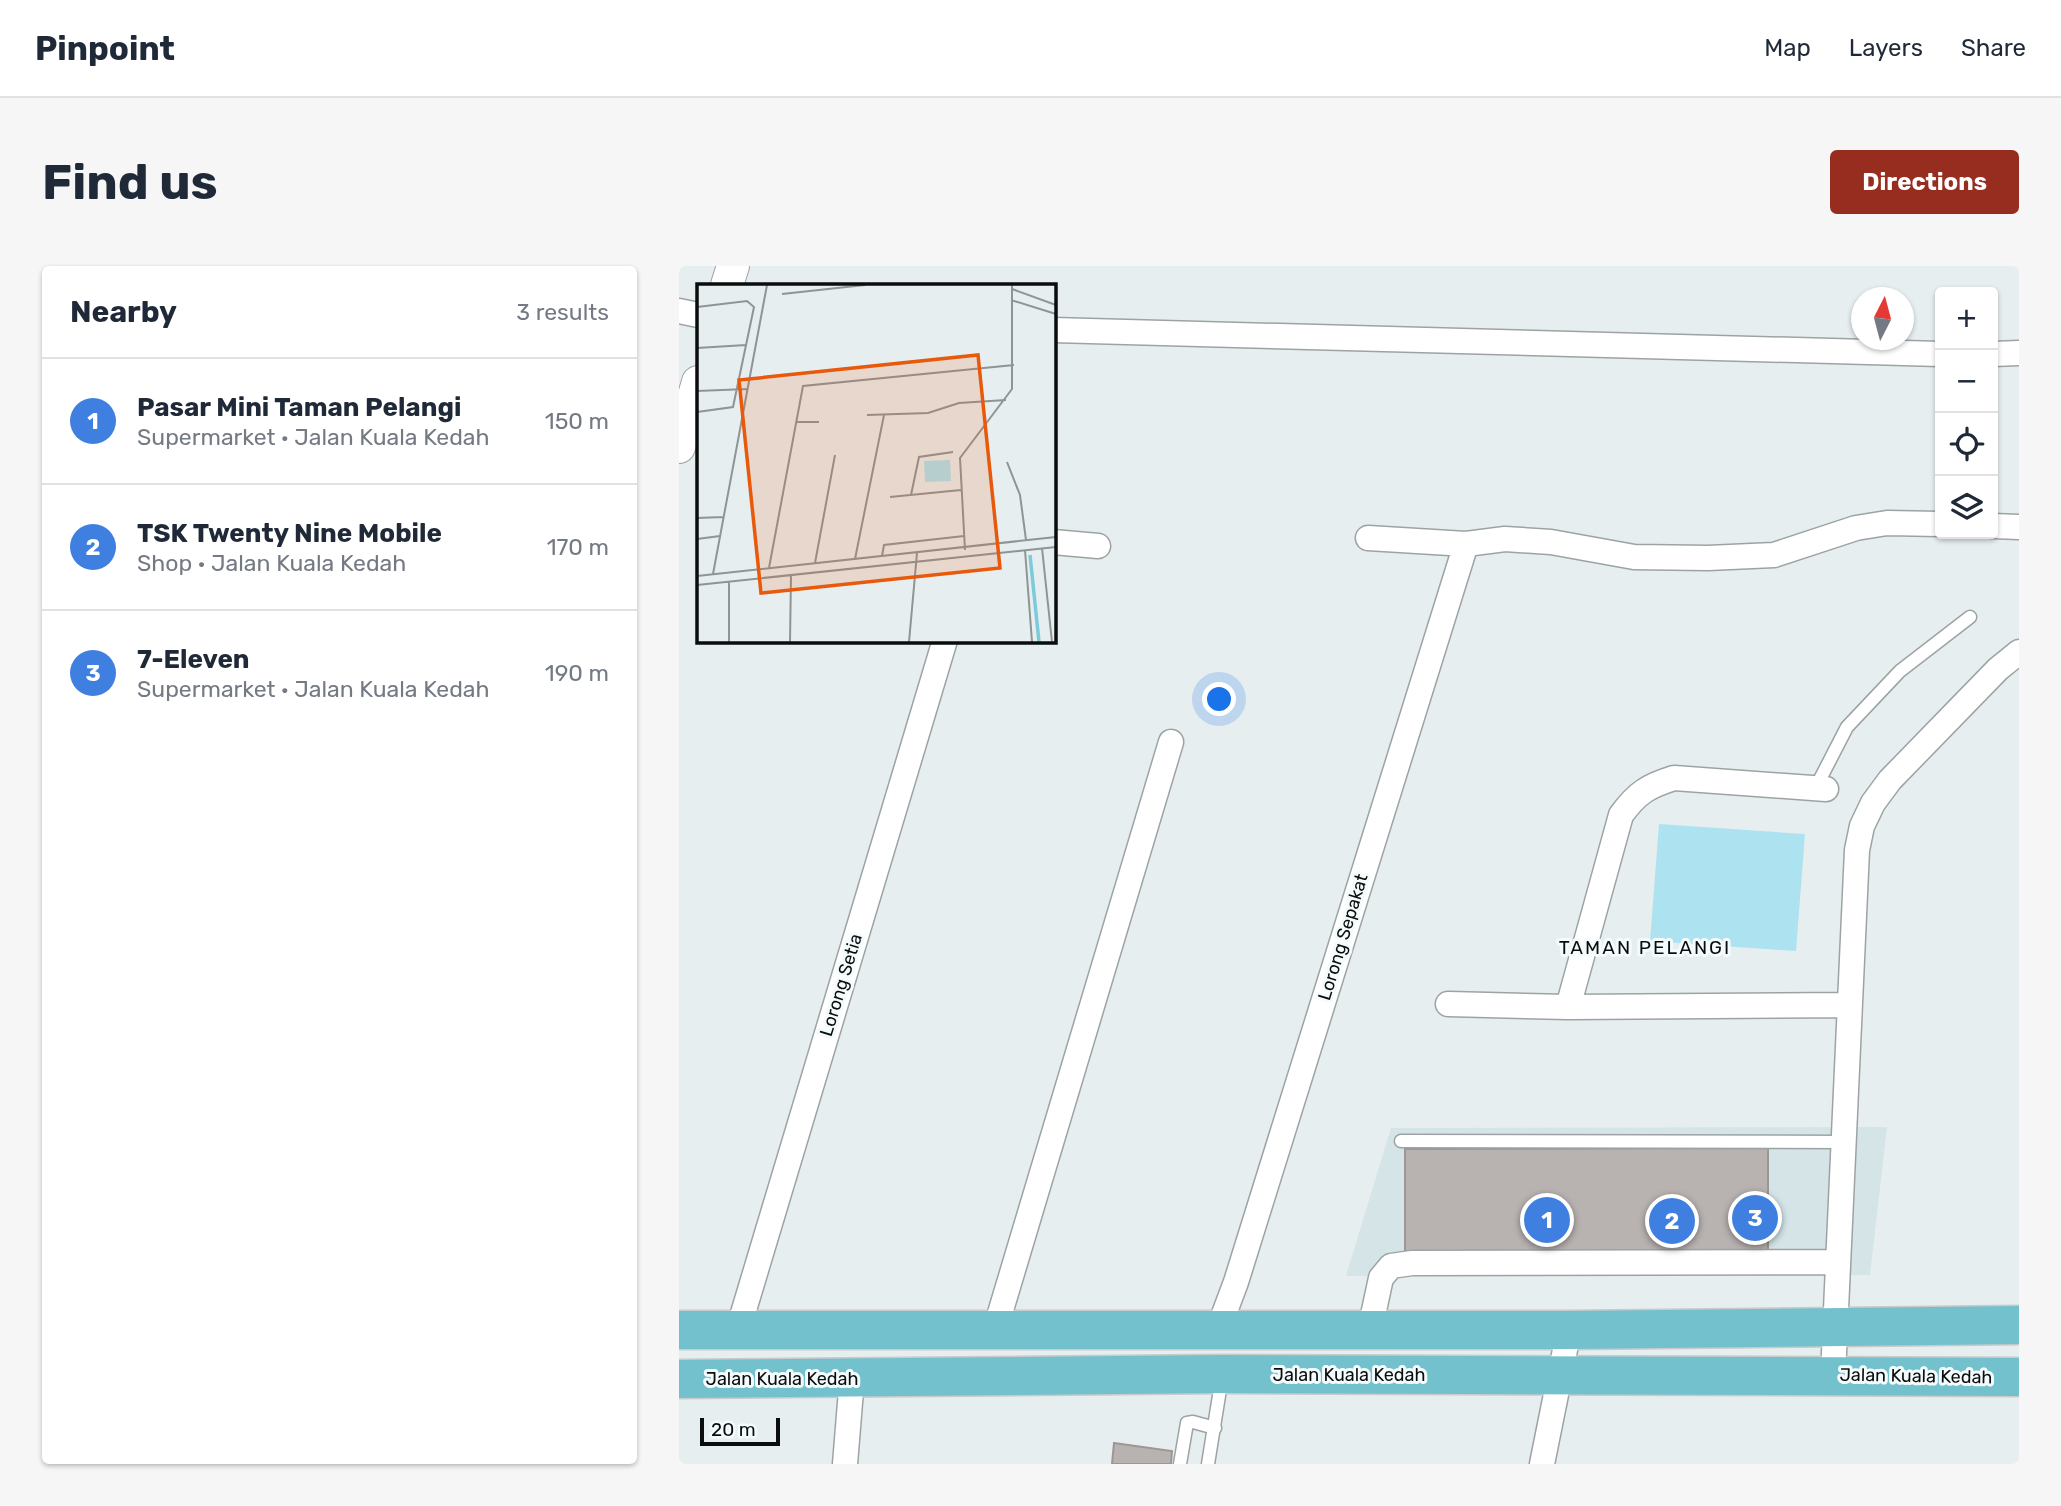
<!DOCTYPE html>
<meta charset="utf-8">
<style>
:root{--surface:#fff;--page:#f6f6f7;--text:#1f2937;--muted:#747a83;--line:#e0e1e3;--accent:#972d1e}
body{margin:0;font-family:Rubik,sans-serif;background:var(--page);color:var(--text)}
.controls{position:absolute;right:21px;top:21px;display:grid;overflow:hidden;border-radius:7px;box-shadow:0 2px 5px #0004}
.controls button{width:63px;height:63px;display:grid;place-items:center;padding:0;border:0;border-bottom:2px solid var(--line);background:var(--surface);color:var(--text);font:35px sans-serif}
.compass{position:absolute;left:1172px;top:21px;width:63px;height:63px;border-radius:50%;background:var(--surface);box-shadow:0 2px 5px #0004;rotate:6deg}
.scale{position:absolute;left:21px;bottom:18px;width:80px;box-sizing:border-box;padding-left:7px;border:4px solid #0b0d0d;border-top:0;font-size:19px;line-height:24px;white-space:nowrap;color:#0b0d0d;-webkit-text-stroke:5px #f4fbfd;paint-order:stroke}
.you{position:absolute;left:541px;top:434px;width:24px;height:24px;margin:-18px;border:5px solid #fff;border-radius:50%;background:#1a73e8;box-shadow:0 0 0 10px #1a73e833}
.badge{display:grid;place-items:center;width:46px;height:46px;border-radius:50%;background:var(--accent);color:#fff;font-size:23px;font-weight:700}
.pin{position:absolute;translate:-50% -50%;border:4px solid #fff;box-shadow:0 2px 7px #0006}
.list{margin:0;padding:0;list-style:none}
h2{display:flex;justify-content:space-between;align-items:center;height:91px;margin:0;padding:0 28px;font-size:30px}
h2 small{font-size:23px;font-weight:400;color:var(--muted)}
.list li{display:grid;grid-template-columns:46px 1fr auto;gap:21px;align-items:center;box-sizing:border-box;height:126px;padding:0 28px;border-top:2px solid var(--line)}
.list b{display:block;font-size:26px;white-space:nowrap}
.list p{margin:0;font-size:23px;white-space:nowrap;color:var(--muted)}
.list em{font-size:23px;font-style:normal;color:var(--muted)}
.icon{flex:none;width:38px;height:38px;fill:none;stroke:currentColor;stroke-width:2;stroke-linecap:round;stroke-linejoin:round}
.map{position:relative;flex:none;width:1340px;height:1198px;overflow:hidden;border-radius:7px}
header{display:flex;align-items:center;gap:42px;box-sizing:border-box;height:98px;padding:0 35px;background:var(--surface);border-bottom:2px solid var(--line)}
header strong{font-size:33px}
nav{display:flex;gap:38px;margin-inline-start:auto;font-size:24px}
.intro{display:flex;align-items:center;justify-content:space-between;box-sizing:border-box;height:168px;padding:0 42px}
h1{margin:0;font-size:49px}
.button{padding:18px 32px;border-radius:7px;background:var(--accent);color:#fff;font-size:24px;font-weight:700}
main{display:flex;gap:42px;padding:0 42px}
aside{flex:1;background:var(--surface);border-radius:7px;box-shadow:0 2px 5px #0004}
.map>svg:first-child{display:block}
</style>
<header>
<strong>Pinpoint</strong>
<nav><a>Map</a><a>Layers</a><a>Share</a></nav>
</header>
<div class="intro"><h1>Find us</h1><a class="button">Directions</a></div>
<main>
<aside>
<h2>Nearby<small>3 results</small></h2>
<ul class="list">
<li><span class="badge" style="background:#3f7fe0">1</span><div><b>Pasar Mini Taman Pelangi</b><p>Supermarket · Jalan Kuala Kedah</p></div><em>150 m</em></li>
<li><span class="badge" style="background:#3f7fe0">2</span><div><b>TSK Twenty Nine Mobile</b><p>Shop · Jalan Kuala Kedah</p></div><em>170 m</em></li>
<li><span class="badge" style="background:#3f7fe0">3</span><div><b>7-Eleven</b><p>Supermarket · Jalan Kuala Kedah</p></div><em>190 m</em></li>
</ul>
</aside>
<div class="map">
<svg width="1340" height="1198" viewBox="0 0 1340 1198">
<rect width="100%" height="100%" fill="#e7eeef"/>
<path fill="#d4e4e7" d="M1208 861 1191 1009 667 1010 712 862Z"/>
<path fill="#ade3f0" d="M980 558 1126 568 1117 685 971 675Z"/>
<path fill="#b8b2b1" stroke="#9c9694" stroke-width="2" d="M1089 882V987L726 988V883Z
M435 1177 493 1185 492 1198H433Z"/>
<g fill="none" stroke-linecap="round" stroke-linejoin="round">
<g stroke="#9da3a4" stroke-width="15">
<path id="service" d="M1136 523 1168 461 1221 405 1291 351
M722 875 1164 876
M501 1198 508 1157 514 1156 536 1162
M529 1198 543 1111"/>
</g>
<g stroke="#9da3a4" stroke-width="27">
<path id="minor" d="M0 45 19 49
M374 64 1261 88
M1314 88 1340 87
M1314 260 1340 261
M689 272 787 278 826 273 872 276 955 291 1029 292 1095 289 1177 262 1208 257 1261 258
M374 276 419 280
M769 738 889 741 1169 739
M889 741 942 549C958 527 969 520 995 512L1147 523
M691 1063 702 1012 712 1000 733 997 1159 996
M59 1064 266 374
M316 1064 492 476
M539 1064 557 1016 787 278
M1154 1109 1178 584 1183 560 1194 537 1211 514 1319 403 1340 386
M166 1198 173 1112
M863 1198 890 1064"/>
</g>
<g stroke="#9da3a4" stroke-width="34">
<path id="tertiary" d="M48 19 54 0
M0 181 19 116"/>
</g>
<g stroke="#c9caca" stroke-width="41">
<path id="primary" d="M0 1064H890L1340 1059
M0 1113 543 1108 1340 1111"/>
</g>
<use href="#service" stroke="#fff" stroke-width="12"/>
<use href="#minor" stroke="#fff" stroke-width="24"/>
<use href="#tertiary" stroke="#fff" stroke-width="32"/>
<use href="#primary" stroke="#74c1ce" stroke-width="38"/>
</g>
<g text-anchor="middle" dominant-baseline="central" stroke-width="6" stroke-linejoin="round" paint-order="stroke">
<g font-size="18" fill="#0b0d0d" stroke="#f4fbfd">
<text transform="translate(664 671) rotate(-73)">Lorong Sepakat</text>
<text transform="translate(162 719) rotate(-73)">Lorong Setia</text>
<text x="670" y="1109">Jalan Kuala Kedah</text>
<text transform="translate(1237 1110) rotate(1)">Jalan Kuala Kedah</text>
<text x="103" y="1113">Jalan Kuala Kedah</text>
</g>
<g font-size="19" letter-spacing="2" fill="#0b0d0d" stroke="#f4fbfd">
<text x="966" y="681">TAMAN PELANGI</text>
</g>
</g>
<g transform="translate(18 18)">
<rect width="359" height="359" fill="#e7eeef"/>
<path d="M253 176 254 197 228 198 227 177Z" fill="#ade3f0"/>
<path fill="none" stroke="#7dcadb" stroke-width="3.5" d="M333 271 342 358"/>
<path fill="none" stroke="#8f9495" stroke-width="2" d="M315 5 359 21M85 10 168 1M314 16 359 30M0 23 50 17 57 23 36 123 0 128M0 64 49 61M0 107 50 105M170 131 231 129 262 119 309 116M100 138H122M310 178 323 211 329 256M214 211 222 173 256 168M193 213 264 206M0 234 26 233M0 255 23 252M345 264 355 358M268 266 263 174 315 105V1M328 266 335 358M185 272 187 261 267 252M158 275 187 131M118 279 138 171M72 284 106 102 317 81M16 290 70 1M0 292 359 253M32 297V358M0 301 359 263M93 358 94 291M212 358 220 269"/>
<path fill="#e8590c" fill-opacity="0.15" stroke="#e8590c" stroke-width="3.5" d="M281 71 303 284 64 309 42 96Z"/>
<rect width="359" height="359" fill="none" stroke="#0b0d0d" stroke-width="3.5"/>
</g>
</svg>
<div class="controls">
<button>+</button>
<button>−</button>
<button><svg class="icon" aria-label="locate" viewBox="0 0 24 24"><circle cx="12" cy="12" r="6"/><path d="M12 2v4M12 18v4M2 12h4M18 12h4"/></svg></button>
<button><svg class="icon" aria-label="layers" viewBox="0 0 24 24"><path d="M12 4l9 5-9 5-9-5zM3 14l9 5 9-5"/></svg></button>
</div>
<svg class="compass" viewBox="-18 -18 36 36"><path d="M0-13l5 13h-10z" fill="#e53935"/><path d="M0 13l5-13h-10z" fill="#747a83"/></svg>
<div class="scale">20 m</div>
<div class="you"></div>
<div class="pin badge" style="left:868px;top:954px;background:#3f7fe0">1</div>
<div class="pin badge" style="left:993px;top:955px;background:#3f7fe0">2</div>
<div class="pin badge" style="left:1076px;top:952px;background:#3f7fe0">3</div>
</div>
</main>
